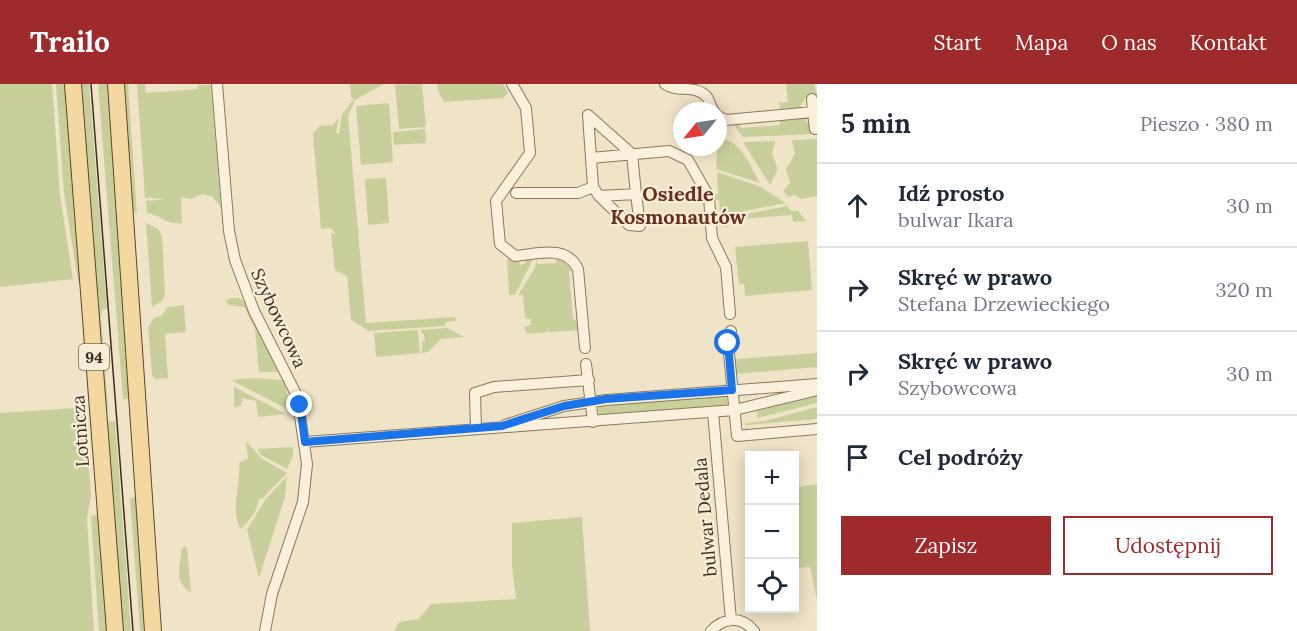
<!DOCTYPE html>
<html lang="pl">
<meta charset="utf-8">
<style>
:root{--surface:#fff;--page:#f6f6f7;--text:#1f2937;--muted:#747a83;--line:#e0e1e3;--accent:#9e2a2b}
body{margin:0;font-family:Lora,serif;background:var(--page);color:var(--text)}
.controls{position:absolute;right:18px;bottom:18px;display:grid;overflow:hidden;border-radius:0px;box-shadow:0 3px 15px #0003}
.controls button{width:54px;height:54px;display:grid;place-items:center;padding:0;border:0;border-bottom:2px solid var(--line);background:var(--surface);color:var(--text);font:30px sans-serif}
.compass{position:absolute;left:673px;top:18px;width:54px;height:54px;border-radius:50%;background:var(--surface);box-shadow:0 3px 15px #0003;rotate:240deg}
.stop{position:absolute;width:18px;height:18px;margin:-14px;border:4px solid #1a73e8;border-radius:50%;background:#fff}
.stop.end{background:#1a73e8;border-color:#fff;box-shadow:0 2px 6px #0008}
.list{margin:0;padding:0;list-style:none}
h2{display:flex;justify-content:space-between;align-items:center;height:78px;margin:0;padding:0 24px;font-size:26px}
h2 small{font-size:20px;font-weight:400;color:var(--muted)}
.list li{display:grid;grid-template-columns:39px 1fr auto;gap:18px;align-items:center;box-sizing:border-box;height:84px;padding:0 24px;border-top:2px solid var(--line)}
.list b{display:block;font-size:22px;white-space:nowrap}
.list p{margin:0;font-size:20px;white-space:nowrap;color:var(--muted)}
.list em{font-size:20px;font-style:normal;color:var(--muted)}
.actions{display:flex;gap:12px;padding:18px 24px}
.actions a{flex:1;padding:14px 0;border:2px solid var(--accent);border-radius:0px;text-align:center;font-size:21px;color:var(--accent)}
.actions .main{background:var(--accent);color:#fff}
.icon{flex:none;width:33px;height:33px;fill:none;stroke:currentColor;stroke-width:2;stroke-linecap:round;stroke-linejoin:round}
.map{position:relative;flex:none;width:817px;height:547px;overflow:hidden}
header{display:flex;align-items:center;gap:36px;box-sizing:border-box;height:84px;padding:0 30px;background:var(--accent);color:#fff}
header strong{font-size:28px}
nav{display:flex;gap:33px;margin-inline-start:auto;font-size:21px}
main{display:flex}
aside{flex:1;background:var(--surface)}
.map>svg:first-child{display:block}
</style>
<header>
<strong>Trailo</strong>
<nav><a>Start</a><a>Mapa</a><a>O nas</a><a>Kontakt</a></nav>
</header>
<main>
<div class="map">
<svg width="817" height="547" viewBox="0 0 817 547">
<rect width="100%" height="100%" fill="#f0e4c8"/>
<path fill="#c9cf9b" d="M0 0H52L60 111 73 195 0 203Z
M56 0H67L82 194 78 198 64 109Z
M79 0H89L107 225 102 226 101 234 108 324 106 329Z
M98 0H111L132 315H123Z
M122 0H128L137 130 132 125Z
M137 0H145L146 9 198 5V1H211L221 124 213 113 202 110 191 115 181 113 182 139C166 141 163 132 147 129L146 117 166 115 145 114Z
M350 0H384L355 16 348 32 366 239 455 233 456 237 447 238 444 242 369 247 351 236 347 192 335 186 331 149 336 150 331 144 321 145 313 49 320 42 333 41 339 34 336 49 339 50 342 30 354 15 351 13Z
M422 0 426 43 399 45 395 1Z
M437 0H503L508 9 503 14 444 18 439 9Z
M786 0H814L817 10V27L815 10 809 9 799 24 780 25 779 19 788 18Z
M389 19 393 78 361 81 356 22Z
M804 34 817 50 743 53 732 38H737L741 44 780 41V35Z
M425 45 426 59 394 61 393 48Z
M718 54C743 58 748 78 760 99L716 85Z
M817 55V112L801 115 794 111 789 113 783 107 790 99 786 85 795 70 792 56Z
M775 57 772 70 778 85 770 101 743 58Z
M717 88 759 102 786 119 720 132 719 116H712L711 111 718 110Z
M386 94 389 139 368 141 365 95Z
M787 122 791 127H798L806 137 793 138 792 131 728 136V143H723L722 135Z
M146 139 158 145 162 152 165 211 162 217 152 223Z
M808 157 812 206 745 212 744 200H739L735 163Z
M556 172 564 175 573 186 569 188 573 235 580 239 581 246 548 248 547 241V248L527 250 524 243 531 241V235L525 234 523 211H518L535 184 537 173V180L556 179Z
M534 173 515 211H509L507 175 518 174 520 181 525 180V174Z
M230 214H239L243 216 280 288H259L255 245 244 223 229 221 226 217Z
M184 221 186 248 165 250 168 294 155 295 152 291 148 243 154 234 162 231 168 223Z
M447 244 464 253 441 255 428 268 422 269V258L425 257 424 250 421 249V246Z
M418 246 420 269 376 273 374 249Z
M817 269V283L736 290 735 275Z
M254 294 283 296 293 328 231 296Z
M234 303 286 330 258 333 256 317 242 314 241 322 234 323Z
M726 311 728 322 600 332 598 326 600 321Z
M817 312V319L758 334 756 326Z
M83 313 91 411 87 435 94 547H0V329L75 324 79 314Z
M133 323 146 547H140L130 414 136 413 129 324Z
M817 323V335L747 341 745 347 746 339 765 337Z
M115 337 131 547H121L106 338Z
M246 357 261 374 287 389 263 414 258 416C258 426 249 439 240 445 230 423 241 402 239 379L248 375Z
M293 363V372L287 385 261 371 257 365Z
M287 392 285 413 259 494 247 446 265 416Z
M817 400V516L810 483 795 484 794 404Z
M98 430 102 446 109 547H99L91 432Z
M582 433 590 547H394L399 538 419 535 431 520 516 515 512 482V439Z
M185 462 187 464 191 508C173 499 180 481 182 465Z"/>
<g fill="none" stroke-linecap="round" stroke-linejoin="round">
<g stroke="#8d765c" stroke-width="12">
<path id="street" d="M217 0 229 147 235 176 254 227 297 312 307 380 303 418 272 510 265 547
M512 0 526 24 530 69 496 117 500 160 515 172C538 170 566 160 578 185L585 264
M665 0C677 9 696 0 707 13 710 18 710 22 714 27
M812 15 813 28
M588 31 632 70 636 110 599 112 593 103 591 74 669 67 688 76 709 113 712 154 726 183 730 230
M588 31 591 74
M718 32 726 36 813 28 815 45
M516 109H578L593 103
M599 112 629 141 640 142 636 110
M731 247 728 259 737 352 817 345
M586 280 593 338
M713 328 731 536
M505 341 564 322 606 316 817 300
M476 345 475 309 494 303 589 296
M305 358 735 326 817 306
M711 547C724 533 742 532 754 547"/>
</g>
<g stroke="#5b4430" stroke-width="18">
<path id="primary" d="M73 0 115 547
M116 0 153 547"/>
</g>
<use href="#street" stroke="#faf1dc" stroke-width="10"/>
<use href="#primary" stroke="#f3d9a0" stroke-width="16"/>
<path stroke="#3d2e20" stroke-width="1.5" d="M91 0 133 547"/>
</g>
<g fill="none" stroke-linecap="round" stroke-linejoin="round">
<path stroke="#1a73e8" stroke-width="8" d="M300 321 305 358 502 342 564 322 606 315 732 306 728 259"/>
</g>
<g text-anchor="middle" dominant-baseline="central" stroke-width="4.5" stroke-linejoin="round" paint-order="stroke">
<rect fill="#f7eed8" stroke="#756857" stroke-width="1.5" x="79" y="260" width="30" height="26" rx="4.5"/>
<g font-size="16" font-weight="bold" fill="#3d2e20">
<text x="94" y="273">94</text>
</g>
<g font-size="18" fill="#3d2e20" stroke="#f7eed8">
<text transform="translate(279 234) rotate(65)">Szybowcowa</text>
<text transform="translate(80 347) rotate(-94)">Lotnicza</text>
<text transform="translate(705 433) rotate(-95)">bulwar Dedala</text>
</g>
<g font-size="20" font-weight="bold" fill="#6b2e1e" stroke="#f7eed8">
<text x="678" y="109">Osiedle<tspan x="678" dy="23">Kosmonautów</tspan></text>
</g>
</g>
</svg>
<div class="controls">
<button>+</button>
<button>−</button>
<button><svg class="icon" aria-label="locate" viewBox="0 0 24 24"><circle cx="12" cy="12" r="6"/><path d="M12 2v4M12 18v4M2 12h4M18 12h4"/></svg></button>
</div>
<svg class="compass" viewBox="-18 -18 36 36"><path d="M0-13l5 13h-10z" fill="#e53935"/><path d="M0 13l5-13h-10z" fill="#747a83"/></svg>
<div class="stop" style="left:728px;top:259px"></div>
<div class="stop end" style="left:300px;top:321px"></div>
</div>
<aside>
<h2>5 min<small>Pieszo · 380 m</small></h2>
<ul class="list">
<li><svg class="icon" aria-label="ahead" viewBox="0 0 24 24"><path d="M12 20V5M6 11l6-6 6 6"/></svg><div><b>Idź prosto</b><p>bulwar Ikara</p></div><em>30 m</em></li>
<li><svg class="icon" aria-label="right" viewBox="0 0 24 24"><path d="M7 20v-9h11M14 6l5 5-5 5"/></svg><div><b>Skręć w prawo</b><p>Stefana Drzewieckiego</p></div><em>320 m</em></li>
<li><svg class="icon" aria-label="right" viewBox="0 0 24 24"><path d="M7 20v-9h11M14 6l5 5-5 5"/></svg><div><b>Skręć w prawo</b><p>Szybowcowa</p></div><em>30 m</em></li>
<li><svg class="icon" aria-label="arrive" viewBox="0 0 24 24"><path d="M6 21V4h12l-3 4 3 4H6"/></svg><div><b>Cel podróży</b></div></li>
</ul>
<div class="actions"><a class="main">Zapisz</a><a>Udostępnij</a></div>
</aside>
</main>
